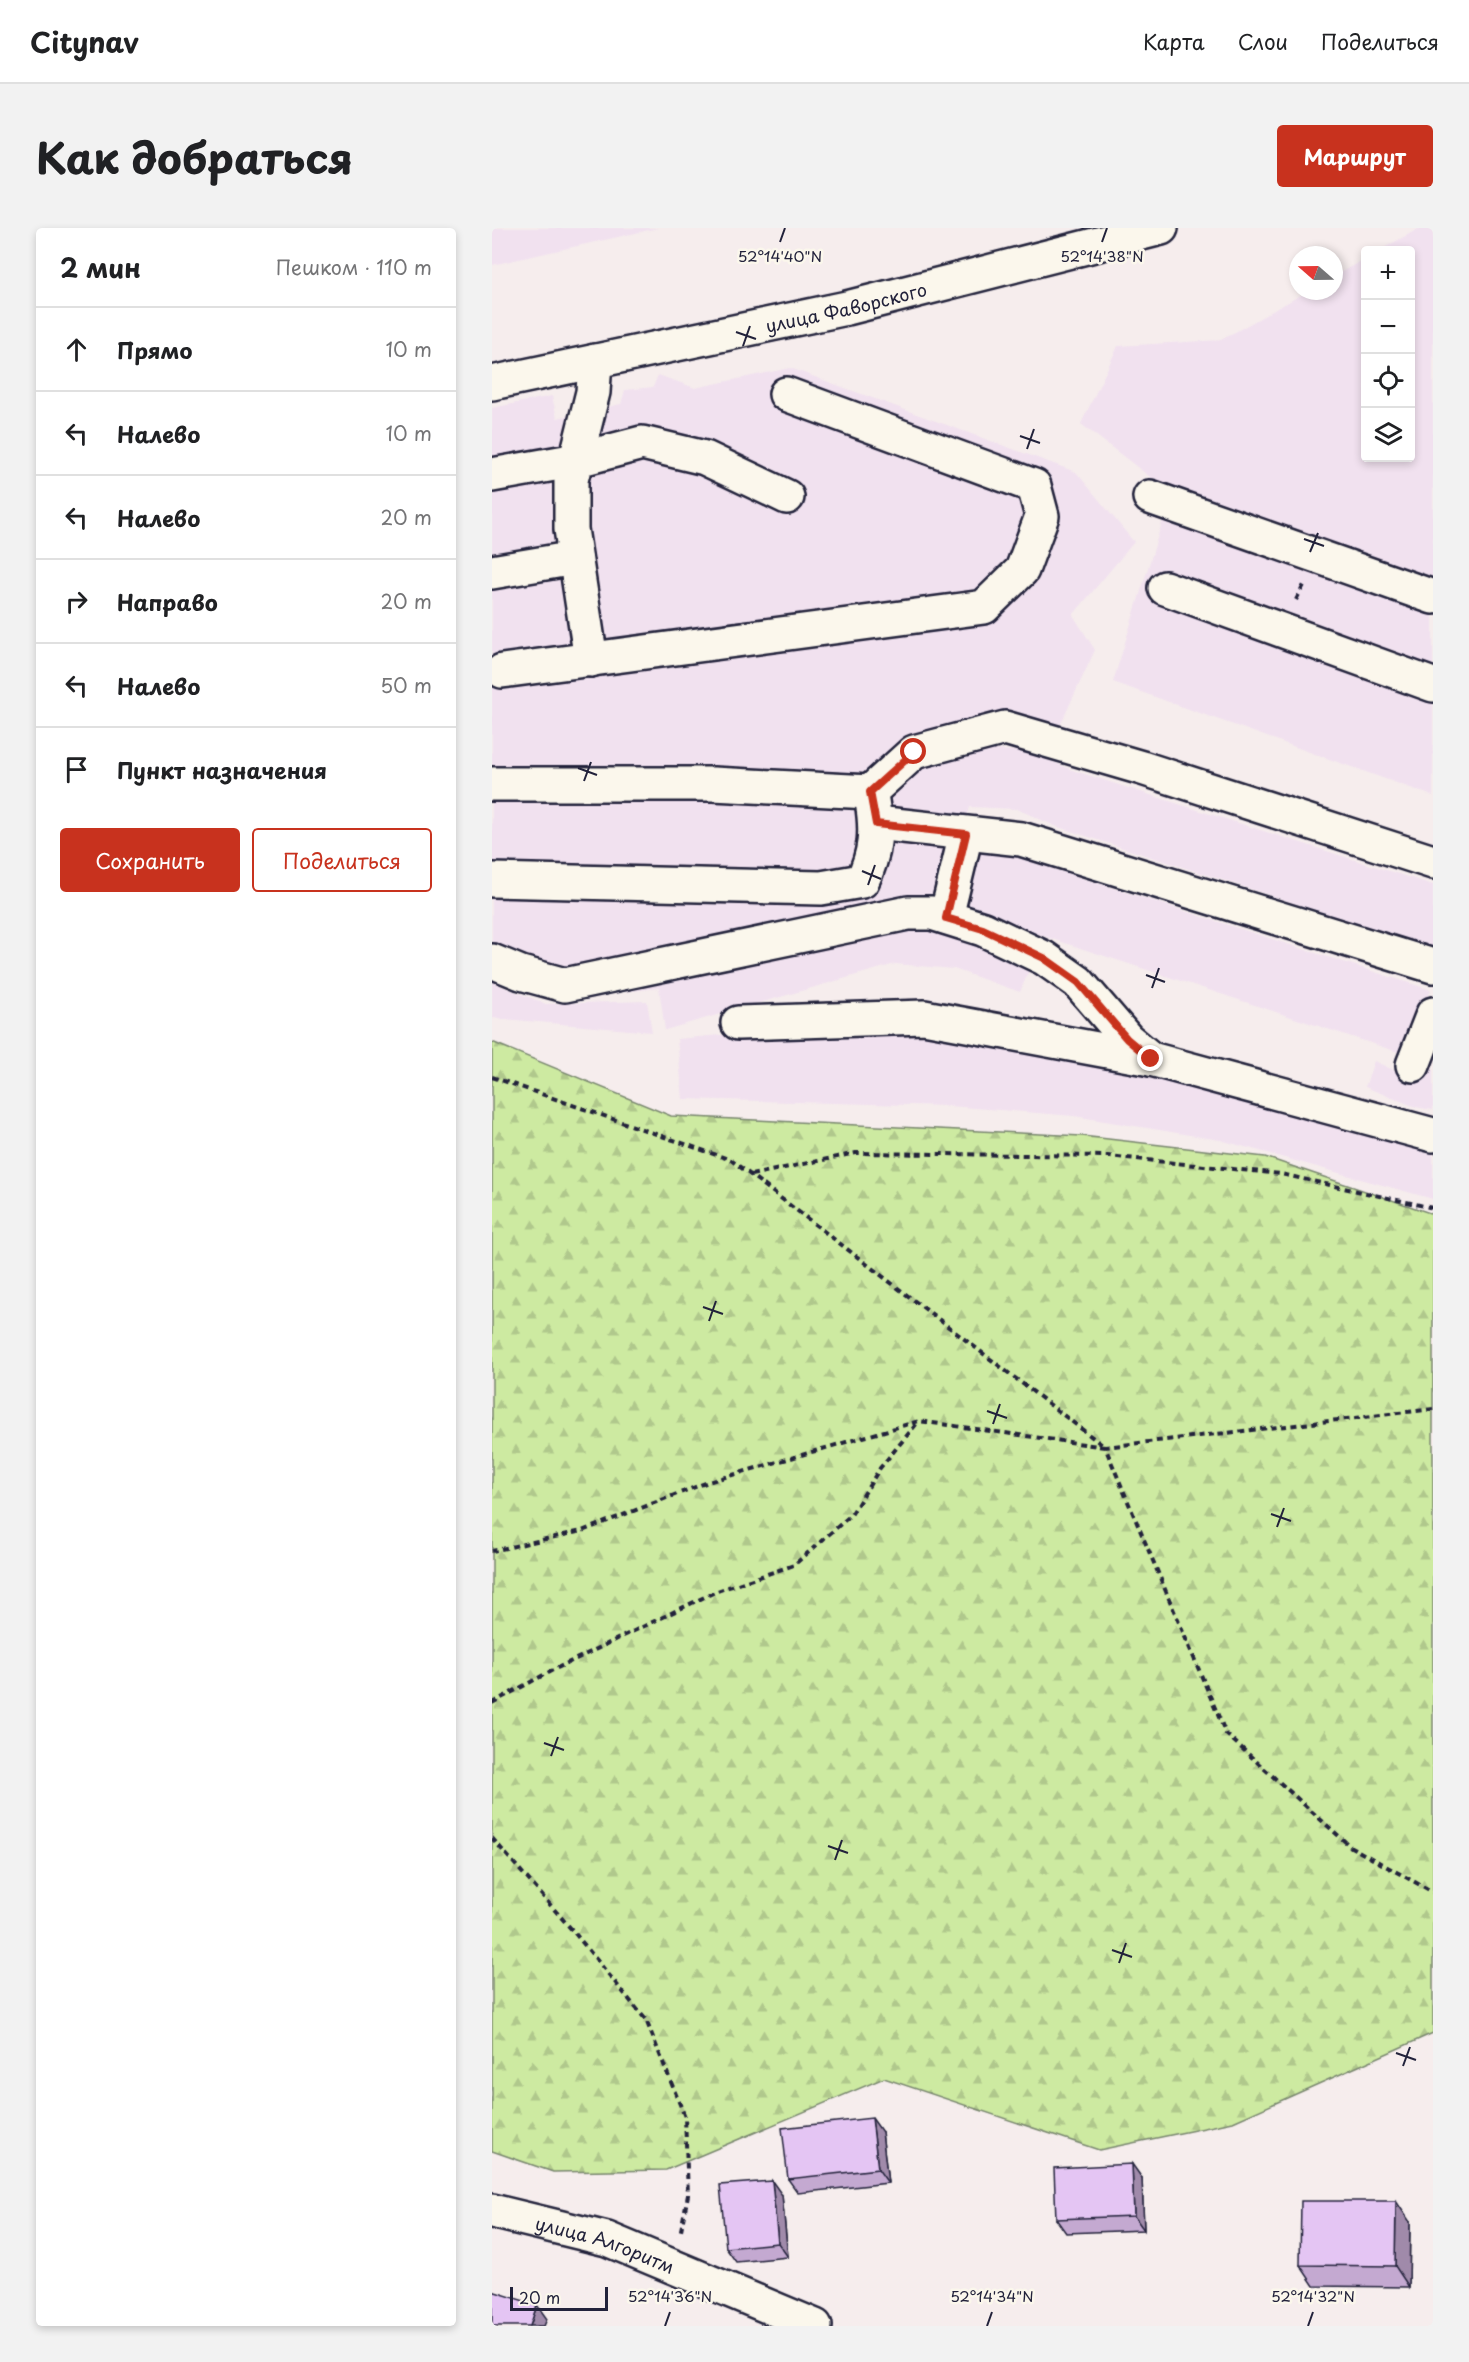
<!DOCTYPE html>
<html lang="ru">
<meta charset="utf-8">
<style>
:root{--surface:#fff;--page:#f2f2f2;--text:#202124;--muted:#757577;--line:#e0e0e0;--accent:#c8321e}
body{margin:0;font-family:"Playpen Sans",sans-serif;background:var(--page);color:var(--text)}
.controls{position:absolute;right:18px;top:18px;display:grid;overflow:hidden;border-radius:6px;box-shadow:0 3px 9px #0003}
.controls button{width:54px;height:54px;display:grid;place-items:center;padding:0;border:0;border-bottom:2px solid var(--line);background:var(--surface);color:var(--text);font:30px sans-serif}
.compass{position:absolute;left:797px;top:18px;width:54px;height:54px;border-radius:50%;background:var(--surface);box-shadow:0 3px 9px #0003;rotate:290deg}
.scale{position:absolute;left:18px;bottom:15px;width:98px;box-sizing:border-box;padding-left:6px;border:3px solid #22223b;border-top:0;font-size:16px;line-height:21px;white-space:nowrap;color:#22223b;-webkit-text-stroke:4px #fbf7ec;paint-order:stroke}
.stop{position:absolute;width:18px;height:18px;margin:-14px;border:4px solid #c8321e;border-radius:50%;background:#fff}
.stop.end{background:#c8321e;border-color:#fff;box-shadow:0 2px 6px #0008}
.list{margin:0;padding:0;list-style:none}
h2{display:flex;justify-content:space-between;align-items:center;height:78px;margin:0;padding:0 24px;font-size:26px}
h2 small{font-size:20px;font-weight:400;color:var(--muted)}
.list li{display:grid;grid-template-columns:39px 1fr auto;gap:18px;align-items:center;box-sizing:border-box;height:84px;padding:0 24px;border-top:2px solid var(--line)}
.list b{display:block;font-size:22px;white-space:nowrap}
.list em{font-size:20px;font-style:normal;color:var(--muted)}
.actions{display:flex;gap:12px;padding:18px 24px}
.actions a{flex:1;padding:14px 0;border:2px solid var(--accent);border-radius:6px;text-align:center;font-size:21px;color:var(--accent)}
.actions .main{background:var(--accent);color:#fff}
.icon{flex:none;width:33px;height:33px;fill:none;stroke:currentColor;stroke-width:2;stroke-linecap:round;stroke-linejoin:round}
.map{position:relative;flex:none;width:941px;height:2098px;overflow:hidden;border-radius:6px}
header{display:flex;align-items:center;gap:36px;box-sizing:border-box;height:84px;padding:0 30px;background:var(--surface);border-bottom:2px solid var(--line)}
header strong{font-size:28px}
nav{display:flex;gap:33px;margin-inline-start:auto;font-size:21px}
.intro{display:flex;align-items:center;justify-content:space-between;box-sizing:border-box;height:144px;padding:0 36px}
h1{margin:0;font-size:42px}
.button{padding:15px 27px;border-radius:6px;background:var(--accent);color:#fff;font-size:21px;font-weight:700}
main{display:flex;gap:36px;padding:0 36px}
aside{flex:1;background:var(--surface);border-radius:6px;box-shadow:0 3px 9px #0003}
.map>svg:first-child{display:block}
</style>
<header>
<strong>Citynav</strong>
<nav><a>Карта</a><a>Слои</a><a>Поделиться</a></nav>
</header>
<div class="intro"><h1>Как добраться</h1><a class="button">Маршрут</a></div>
<main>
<aside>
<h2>2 мин<small>Пешком · 110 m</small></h2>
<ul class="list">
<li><svg class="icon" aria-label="ahead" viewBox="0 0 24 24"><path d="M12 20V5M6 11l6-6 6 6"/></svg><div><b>Прямо</b></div><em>10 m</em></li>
<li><svg class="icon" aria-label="left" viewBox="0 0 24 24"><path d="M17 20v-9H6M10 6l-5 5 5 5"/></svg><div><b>Налево</b></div><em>10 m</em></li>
<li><svg class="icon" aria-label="left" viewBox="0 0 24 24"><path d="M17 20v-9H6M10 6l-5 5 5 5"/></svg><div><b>Налево</b></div><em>20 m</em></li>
<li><svg class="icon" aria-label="right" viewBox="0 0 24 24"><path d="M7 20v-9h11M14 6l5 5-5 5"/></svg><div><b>Направо</b></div><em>20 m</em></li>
<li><svg class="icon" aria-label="left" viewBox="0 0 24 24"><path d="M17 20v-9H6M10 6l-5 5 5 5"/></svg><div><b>Налево</b></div><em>50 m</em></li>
<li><svg class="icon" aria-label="arrive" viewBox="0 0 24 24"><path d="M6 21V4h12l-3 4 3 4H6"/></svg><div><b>Пункт назначения</b></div></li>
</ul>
<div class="actions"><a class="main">Сохранить</a><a>Поделиться</a></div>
</aside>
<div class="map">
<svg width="941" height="2098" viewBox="0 0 941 2098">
<defs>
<pattern id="forest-firs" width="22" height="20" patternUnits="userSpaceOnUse" patternTransform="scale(1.5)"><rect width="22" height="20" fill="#cdeaa1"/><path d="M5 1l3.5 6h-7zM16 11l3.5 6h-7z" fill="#b0c88c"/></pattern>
</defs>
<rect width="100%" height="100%" fill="#f6eded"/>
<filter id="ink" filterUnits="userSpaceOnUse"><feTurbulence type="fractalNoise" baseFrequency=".0167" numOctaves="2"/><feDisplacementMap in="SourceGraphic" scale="12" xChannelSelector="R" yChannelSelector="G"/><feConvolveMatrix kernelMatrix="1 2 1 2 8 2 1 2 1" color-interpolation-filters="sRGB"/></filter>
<g filter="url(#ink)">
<path fill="#f1e1ef" d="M0 0H166L0 37Z
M928 0H941V568L621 454 679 265 589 196 626 118 729 112 816 63H842V48L873 31 874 230H918V22H888Z
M298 140 584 244 642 314 581 387 603 422 565 504 495 520 494 522 536 523 580 542 941 657V720L563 598 525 581 478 579 444 700 541 733 528 764 462 741 403 736 173 802 167 760 88 769 0 745V180L60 168 65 190 129 176 133 162 161 159 166 147 203 160Z
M480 615 939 762 912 826 460 678Z
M0 754 54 776 155 773 160 804 0 790Z
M261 804 427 806 560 825 679 855 880 900 941 917V971L728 912 582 888 457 878 191 871 185 811Z
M941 820V882L924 879 873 859 882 833 927 854Z"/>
<path fill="url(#forest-firs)" stroke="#78866e" stroke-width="1.5" d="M0 814 179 888 590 908 773 929 941 986V1805L741 1894 607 1922 392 1850 174 1942 61 1944 0 1923Z"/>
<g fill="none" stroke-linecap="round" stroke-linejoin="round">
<g stroke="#22223b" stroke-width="38">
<g id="minor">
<path id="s1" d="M0 155 355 80 669 0"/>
<path d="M0 247 85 232 150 215 213 230 295 269"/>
<path d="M658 269 941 369"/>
<path d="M0 344 83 330"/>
<path d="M673 360 941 457"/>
<path d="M99 432 79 301V252L101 164 103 133"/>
<path d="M10 443 492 379 530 342 550 288 542 258 294 166"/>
<path d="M0 556H221L378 564 422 524 513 500 650 540 941 634"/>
<path d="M384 595 529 611 941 738"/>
<path d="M0 652 329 660 370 653C384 625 385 603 380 573"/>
<path d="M454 689 474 606"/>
<path d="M0 733 29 745 73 757 416 685H440L491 701 552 730 586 754 635 811 659 831 941 907"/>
<path d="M246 795 432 789 659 831"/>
<path d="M921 837 941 786"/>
<path id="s2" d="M0 1983 115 2011 323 2098"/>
</g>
</g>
<path stroke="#22223b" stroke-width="4" stroke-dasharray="6 4.5" stroke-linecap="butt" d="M804 372 812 357
M0 849 239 932 613 1219 427 1193 216 1254 90 1303 0 1323
M259 947 364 925 616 928 789 946 941 980
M941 1181 613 1219 734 1506 859 1619 941 1664
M0 1475 59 1443 225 1363 302 1337 359 1287 388 1240 427 1193
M0 1610 81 1703 154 1792 193 1889 196 1967 188 2007"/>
<use href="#minor" stroke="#fbf7ec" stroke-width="33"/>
</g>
<path fill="#c4a9d1" stroke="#22223b" stroke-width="1.5" d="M390 1904 396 1955 306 1965 296 1951Z
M650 1950 652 2002 574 2005 564 1991Z
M290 1967 296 2029 244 2034 234 2020Z
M918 1994 917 2059 822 2058 808 2037Z"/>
<path fill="#a08aaa" stroke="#22223b" stroke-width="1.5" d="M380 1890 390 1904 396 1955 386 1941Z
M640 1936 650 1950 652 2002 642 1988Z
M280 1953 290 1967 296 2029 286 2015Z
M904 1973 918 1994 917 2059 903 2038Z
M45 2077 55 2091 52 2098H38Z"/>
<path fill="#e4c5f3" stroke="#22223b" stroke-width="1.5" d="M380 1890 386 1941 296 1951 290 1900Z
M640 1936 642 1988 564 1991 562 1940Z
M280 1953 286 2015 234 2020 228 1957Z
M809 1973H904L903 2038 808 2037Z
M0 2063 45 2077 38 2098H0Z"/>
</g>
<g fill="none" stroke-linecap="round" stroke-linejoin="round" filter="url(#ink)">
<path stroke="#c8321e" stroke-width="8" d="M422 524 378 564 384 596 474 606 454 690 491 701 552 730 586 754 635 811 659 831"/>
</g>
<path fill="none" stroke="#22223b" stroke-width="2" d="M288 14 293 0M610 14 615 0M244 104 264 111M251 118 258 98M528 208 548 215M535 221 542 201M812 311 832 318M818 324 826 305M86 540 105 547M92 553 99 534M370 643 389 651M376 657 383 637M654 747 673 754M660 760 667 740M211 1079 231 1086M217 1093 224 1073M495 1183 515 1190M501 1196 508 1176M779 1286 799 1293M785 1299 792 1280M52 1515 72 1522M59 1528 66 1509M336 1618 356 1625M343 1632 350 1612M620 1722 640 1729M627 1735 634 1715M904 1825 924 1832M911 1838 918 1819M173 2098 178 2084M495 2098 500 2084M816 2098 821 2084"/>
<g text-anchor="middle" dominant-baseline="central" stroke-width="5" stroke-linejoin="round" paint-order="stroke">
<g font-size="18" fill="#22223b" stroke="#fbf7ec">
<text stroke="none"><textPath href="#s1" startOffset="362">улица Фаворского</textPath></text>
<text stroke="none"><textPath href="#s2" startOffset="118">улица Алгоритм</textPath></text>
</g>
</g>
<g font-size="15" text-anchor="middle" fill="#22223b" stroke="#fbf7ec" stroke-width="5" stroke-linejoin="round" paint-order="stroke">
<text x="288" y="34">52°14'40"N</text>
<text x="610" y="34">52°14'38"N</text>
<text x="178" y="2074">52°14'36"N</text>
<text x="500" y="2074">52°14'34"N</text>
<text x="821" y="2074">52°14'32"N</text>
</g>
</svg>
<div class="controls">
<button>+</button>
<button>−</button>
<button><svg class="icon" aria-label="locate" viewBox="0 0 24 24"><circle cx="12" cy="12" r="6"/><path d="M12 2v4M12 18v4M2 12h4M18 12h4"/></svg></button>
<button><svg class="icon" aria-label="layers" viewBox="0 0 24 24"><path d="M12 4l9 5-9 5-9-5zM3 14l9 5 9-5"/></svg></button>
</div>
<svg class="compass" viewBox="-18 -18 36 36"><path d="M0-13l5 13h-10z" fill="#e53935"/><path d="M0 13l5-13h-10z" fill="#757577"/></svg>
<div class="scale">20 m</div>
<div class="stop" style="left:422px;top:524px"></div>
<div class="stop end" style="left:659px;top:831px"></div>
</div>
</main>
